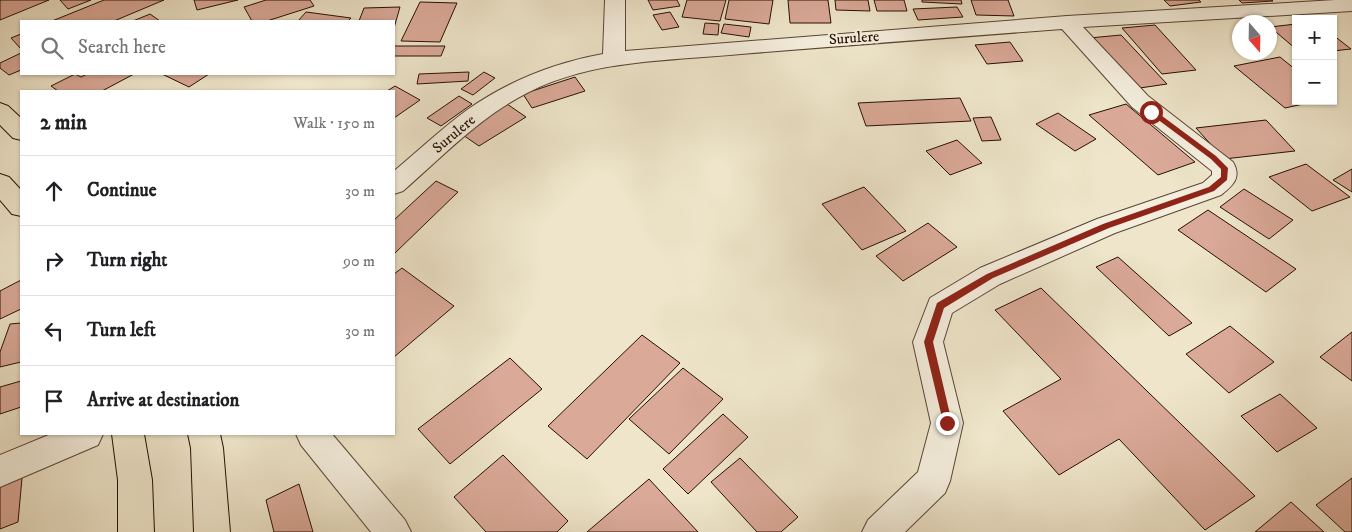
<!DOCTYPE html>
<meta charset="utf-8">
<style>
:root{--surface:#fff;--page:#f2f2f2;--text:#202124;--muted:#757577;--line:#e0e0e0}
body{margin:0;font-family:"IM FELL DW Pica",serif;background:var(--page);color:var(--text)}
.controls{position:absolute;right:15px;top:15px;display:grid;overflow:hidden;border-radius:0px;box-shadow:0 1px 4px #0004}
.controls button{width:45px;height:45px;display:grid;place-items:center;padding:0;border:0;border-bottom:1px solid var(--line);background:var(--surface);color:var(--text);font:25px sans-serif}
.compass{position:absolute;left:1232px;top:15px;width:45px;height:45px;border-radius:50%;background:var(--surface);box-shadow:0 1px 4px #0004;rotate:160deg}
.stop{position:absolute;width:15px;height:15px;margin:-11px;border:4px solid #8f2418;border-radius:50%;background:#fff}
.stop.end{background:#8f2418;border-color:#fff;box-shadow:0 1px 5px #0008}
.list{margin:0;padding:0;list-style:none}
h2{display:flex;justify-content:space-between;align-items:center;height:65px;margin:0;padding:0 20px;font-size:21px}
h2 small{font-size:16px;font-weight:400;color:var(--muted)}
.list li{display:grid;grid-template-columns:32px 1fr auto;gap:15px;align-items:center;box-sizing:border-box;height:70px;padding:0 20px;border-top:1px solid var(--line)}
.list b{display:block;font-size:19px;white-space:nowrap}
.list em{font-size:16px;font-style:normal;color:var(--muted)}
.icon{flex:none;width:28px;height:28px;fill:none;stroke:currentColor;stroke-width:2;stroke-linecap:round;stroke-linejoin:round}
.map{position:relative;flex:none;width:1352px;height:532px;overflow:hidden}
.search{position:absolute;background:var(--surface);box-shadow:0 1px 4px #0004;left:20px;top:20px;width:375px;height:55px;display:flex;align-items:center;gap:12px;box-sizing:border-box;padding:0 18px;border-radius:0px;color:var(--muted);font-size:19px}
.panel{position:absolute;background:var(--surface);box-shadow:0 1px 4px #0004;left:20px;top:90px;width:375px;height:345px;border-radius:0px}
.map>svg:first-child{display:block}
</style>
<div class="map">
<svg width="1352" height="532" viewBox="0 0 1352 532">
<rect width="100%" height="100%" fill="#eee5ca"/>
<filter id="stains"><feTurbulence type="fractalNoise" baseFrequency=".004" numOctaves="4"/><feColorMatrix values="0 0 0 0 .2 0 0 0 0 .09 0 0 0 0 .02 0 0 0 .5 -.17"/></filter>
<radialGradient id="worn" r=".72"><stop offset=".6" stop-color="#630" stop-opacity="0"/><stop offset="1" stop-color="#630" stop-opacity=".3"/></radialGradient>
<path fill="#daa998" stroke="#280f02" d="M0 0H49L0 20Z
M60 0H91L68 9Z
M104 0H164L114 21H52Z
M194 0H238L197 10Z
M266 0H310L314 6 267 21H252L244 7Z
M648 0H677L680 6 653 10Z
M687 0H726L720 21 682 17Z
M729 0H773L769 24 725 19Z
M788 0H828L831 23H790Z
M835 0H868L870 11 836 10Z
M874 0H904L907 11H877Z
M922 0H961L962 4 922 2Z
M971 0H1008L1014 16 976 15Z
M1164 0H1199L1201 2 1170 6Z
M1239 0H1271L1273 1 1242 3Z
M420 2 457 3 440 42 401 41Z
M400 7 394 28V21H359L364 8Z
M957 7 963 17 918 20 913 9Z
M306 12 351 18 348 21H298Z
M670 12 679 27 662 30 653 15Z
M150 14 160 21H133Z
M705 23 719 24 718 35 703 34Z
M724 24 751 27 749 37 721 33Z
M1296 24V49L1270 27Z
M1155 25 1196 70 1162 74 1122 28Z
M21 34V49L11 38Z
M1121 35 1167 84 1133 89 1089 38Z
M1333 35 1351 49 1333 51Z
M1010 42 1023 61 987 64 975 45Z
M394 46H445L441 56H394Z
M21 53V70L9 75 0 68V63Z
M1280 57 1296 70V101H1317L1285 108 1234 66Z
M469 72 468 81 417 84 419 74Z
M484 72 495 78 473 95 461 89Z
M75 74 81 77 87 74H134L102 91H58L51 86Z
M162 74H209L189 87Z
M575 77 585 91 532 108 523 94Z
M395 86 420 100 394 118V91H387Z
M459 96 472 104 441 126 427 118Z
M960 98 971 121 866 126 858 103Z
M507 104 526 117 479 146 460 133Z
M1126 104 1195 162 1158 175 1089 115Z
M1058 113 1096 139 1075 151 1036 124Z
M991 117 1001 140 982 141 973 118Z
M1266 120 1295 151 1224 159 1196 128Z
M957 140 982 163 950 175 926 151Z
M1306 164 1350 197 1312 211 1269 177Z
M1352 169V192L1333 180Z
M436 181 458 192 394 254V220Z
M864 187 906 231 862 250 822 204Z
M1244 189 1293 220 1269 239 1220 207Z
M1208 210 1296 269 1266 292 1178 230Z
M928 223 957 247 903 281 876 256Z
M1118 257 1192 323 1169 336 1096 267Z
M402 268 454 306 394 357V274Z
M21 280V309L0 319V291Z
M1041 288 1255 496 1205 530 1119 439 1059 475 1003 411 1061 379 995 310Z
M21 323V362L0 367V352L10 324Z
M1230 326 1274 362 1229 393 1186 354Z
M1352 332V381L1320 357Z
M642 335 680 363 587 459 548 426Z
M510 358 542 389 450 464 418 429Z
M683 368 723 399 669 454 629 419Z
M21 381V407L0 414V387Z
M1280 394 1317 428 1277 452 1241 416Z
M723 414 748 437 688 494 663 469Z
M503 455 568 521 557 532H486L454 497Z
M740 458 798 517 781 532H757L711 482Z
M22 478 18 522 0 529V485Z
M1352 478V532H1345L1316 505Z
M649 479 698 532H587Z
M299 484 313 532H274L266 500Z
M1291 502 1324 532H1255Z"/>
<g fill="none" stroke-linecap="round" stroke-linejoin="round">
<g stroke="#5a4434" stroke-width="2">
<path id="minor" d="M605 0H625V51L1067 16 1335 0H1352V11L1083 27 1148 96 1233 162C1242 178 1233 185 1221 195L1115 233 1000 284 952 313 943 342 963 423 950 481 945 493 905 532H862L868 520 918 472 931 423 913 342 930 298 980 268 1097 219 1203 183 1212 175V171L1132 107 1062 29C955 37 848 45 741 54 669 61 593 59 527 93 480 117 442 157 403 191L394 194V171C418 151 441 129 467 110 508 81 554 63 603 54Z
M51 434H103L98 445 0 487V455Z
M296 434H332L405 520 411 532H371L301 445Z"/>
</g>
<g stroke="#280f02" stroke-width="2">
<path id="highway" d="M0 103 8 106 21 118V140L13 138 0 125Z
M0 174 9 177 21 190V216L12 214 0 200Z
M112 434H144L152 480 154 532H118V480Z
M188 434H220L223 448 230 532H194L191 448Z"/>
</g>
<use href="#minor" fill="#f4eedd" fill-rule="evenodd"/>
<use href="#highway" fill="#eee5ca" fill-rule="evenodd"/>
</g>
<path fill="#8f2418" d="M1149 110H1154L1216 156 1228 168 1227 180 1214 191 1109 228 993 278 944 308 933 342 952 423 951 426H944L924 342 937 303 987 274 1103 224 1209 187 1221 177V169L1211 159 1149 113Z"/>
<g text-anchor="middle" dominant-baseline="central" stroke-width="4.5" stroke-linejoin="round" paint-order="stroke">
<g font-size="15" fill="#280f02" stroke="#f4eedd">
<text transform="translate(854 38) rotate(-4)">Surulere</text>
<text transform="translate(454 134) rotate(-40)">Surulere</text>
</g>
</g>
<rect width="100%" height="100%" filter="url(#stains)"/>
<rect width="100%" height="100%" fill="url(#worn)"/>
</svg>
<div class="controls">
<button>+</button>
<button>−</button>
</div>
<svg class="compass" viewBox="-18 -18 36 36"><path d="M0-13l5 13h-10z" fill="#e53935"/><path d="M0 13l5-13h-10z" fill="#757577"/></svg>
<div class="stop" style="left:1151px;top:112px"></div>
<div class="stop end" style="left:947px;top:423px"></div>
<div class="search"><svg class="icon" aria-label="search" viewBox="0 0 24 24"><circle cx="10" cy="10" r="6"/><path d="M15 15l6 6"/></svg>Search here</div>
<section class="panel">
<h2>2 min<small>Walk · 150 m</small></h2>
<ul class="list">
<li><svg class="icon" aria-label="ahead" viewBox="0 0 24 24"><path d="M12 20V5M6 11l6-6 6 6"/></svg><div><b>Continue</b></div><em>30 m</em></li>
<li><svg class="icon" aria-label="right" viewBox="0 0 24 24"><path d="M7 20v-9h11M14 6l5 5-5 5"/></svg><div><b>Turn right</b></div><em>90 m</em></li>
<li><svg class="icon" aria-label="left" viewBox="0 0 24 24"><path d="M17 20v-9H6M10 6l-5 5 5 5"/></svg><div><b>Turn left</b></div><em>30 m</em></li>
<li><svg class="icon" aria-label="arrive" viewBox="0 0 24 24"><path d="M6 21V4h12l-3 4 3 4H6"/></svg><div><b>Arrive at destination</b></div></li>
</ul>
</section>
</div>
